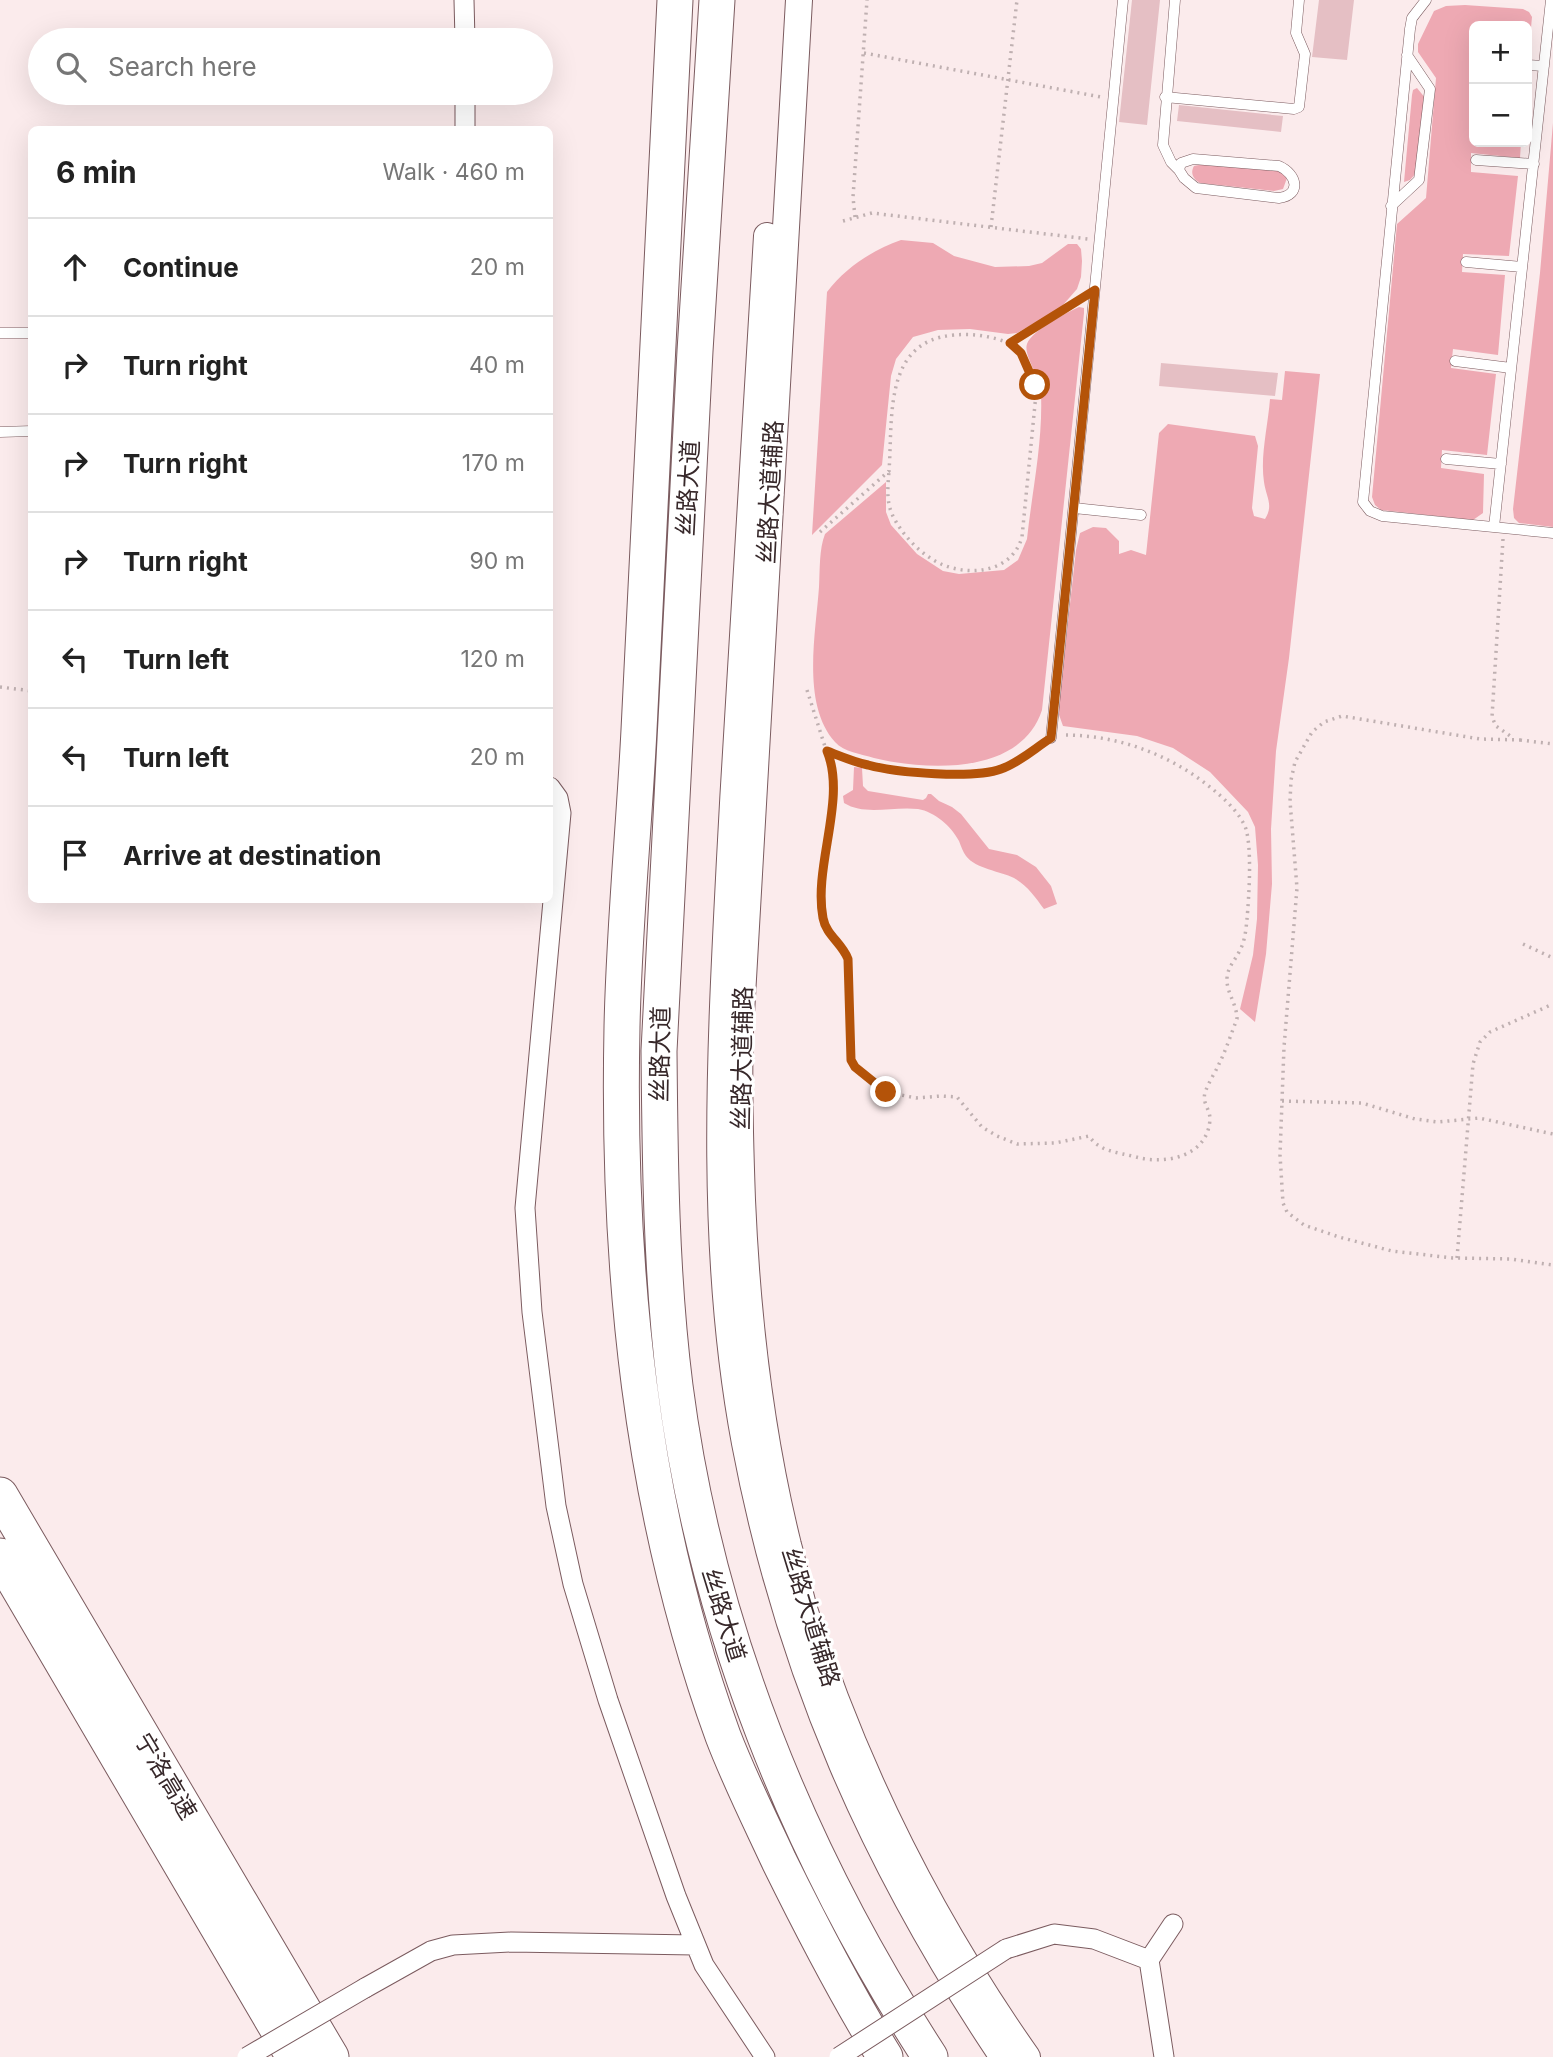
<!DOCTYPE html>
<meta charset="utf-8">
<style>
:root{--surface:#fff;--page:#f6f6f6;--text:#222;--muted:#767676;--line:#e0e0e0}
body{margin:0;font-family:Inter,"Noto Sans SC",sans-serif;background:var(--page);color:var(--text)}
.controls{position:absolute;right:21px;top:21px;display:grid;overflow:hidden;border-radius:10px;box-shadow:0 7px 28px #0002}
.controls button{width:63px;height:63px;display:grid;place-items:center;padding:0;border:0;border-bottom:2px solid var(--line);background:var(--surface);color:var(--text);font:35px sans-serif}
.stop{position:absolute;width:21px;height:21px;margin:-16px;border:5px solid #b45309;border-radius:50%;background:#fff}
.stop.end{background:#b45309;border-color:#fff;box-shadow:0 2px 7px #0008}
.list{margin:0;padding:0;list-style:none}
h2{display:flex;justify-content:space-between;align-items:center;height:91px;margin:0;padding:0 28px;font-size:30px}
h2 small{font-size:23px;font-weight:400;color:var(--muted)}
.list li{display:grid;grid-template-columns:46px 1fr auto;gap:21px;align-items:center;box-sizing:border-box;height:98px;padding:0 28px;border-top:2px solid var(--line)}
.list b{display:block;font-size:26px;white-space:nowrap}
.list em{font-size:23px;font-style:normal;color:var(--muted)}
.icon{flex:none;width:38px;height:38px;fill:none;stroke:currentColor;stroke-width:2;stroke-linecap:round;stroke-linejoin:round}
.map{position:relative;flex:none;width:1553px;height:2057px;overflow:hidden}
.search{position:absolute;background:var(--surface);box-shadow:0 7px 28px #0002;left:28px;top:28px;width:525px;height:77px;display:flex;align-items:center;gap:18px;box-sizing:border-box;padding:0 24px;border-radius:38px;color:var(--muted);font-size:26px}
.panel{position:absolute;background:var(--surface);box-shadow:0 7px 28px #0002;left:28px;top:126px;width:525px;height:777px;border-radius:10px}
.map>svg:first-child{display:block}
</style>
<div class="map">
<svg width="1553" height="2057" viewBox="0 0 1553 2057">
<rect width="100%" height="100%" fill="#fbebec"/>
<path fill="#eea9b3" d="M1465 5 1523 9 1529 12 1532 17 1528 59 1527 26H1474V142H1521L1520 158 1471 153V172L1518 176 1509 256 1463 254 1462 272 1505 275 1498 355 1453 349 1451 368 1496 374 1487 455 1442 450 1441 468 1484 474 1483 513 1473 520 1381 510 1375 505 1372 497 1397 224 1426 198 1436 78 1418 52V44L1434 11 1446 6Z
M1417 88 1426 99 1417 172 1410 180 1404 182 1412 95 1413 90Z
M1553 123V527L1519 523 1514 518 1513 509 1540 273Z
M1203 164 1283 171 1287 178 1283 189 1274 191 1200 183C1193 179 1190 173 1194 166Z
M901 240 933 243 954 256 995 267 1029 266 1042 263 1068 244H1077L1081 249 1082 261 1081 277 1077 289 1063 305 1042 319 1017 333 1008 334 970 329 938 330 913 337 896 359 891 376 882 465 812 535 827 292C846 267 873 250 901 240Z
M1079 307 1084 308V313L1042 710C1021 775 928 771 874 758 861 754 844 752 835 742 801 704 816 632 819 587 820 570 819 549 825 534L886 482V512L891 525 917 554 943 571 959 574 1004 570 1018 560 1027 539C1032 492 1043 442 1041 394 1041 378 1023 355 1027 344 1032 330 1066 313 1079 307Z
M1285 371 1320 374 1289 658 1276 751 1271 829 1272 884 1266 954 1255 1022 1240 1009 1253 955 1257 919 1258 865 1255 827 1248 812 1210 772 1173 748 1137 736 1063 726 1058 712 1076 550 1080 533 1093 527 1106 528 1119 541V554L1131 550 1146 555 1159 433 1168 424 1255 436 1258 446 1252 508 1254 516 1265 519C1274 505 1266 497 1264 482 1260 456 1268 426 1270 399L1282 400Z
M854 767 862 768 863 786 868 791 923 800 926 798 928 794H931L939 801 952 807 961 814 989 849 1017 855 1036 867 1051 886 1057 904 1044 909C1036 898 1027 885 1014 878 1000 871 976 869 966 856 963 852 961 846 959 841 951 826 935 812 918 809 893 806 865 816 844 803L843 796 853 790Z"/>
<path fill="#e5bfc4" d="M1132 0H1160L1147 125 1119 122Z
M1319 0H1354L1347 60 1312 57Z
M1179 105 1283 116 1281 132 1177 121Z
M1161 363 1278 373 1275 396 1159 386Z"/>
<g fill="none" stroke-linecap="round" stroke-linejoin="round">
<g stroke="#7b5b5f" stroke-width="11">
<path id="lane" d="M1175 0 1163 145 1171 162 1179 170 1184 178 1196 188 1279 198C1302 195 1297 174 1279 166L1193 159 1181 163 1179 170
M1426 0 1412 18 1410 29 1363 502 1370 511 1382 516 1553 533
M1527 65 1544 66
M1165 97 1294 109 1299 107 1305 54 1296 33 1299 0
M1476 160 1534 164
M1391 206 1419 180 1430 89 1407 55
M1466 262 1522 267
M0 333H32
M1455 361 1511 368
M0 432 32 431
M1446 459 1501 464
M1074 508 1141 515
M1494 527 1551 0
M1051 738 1123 0"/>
</g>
<g stroke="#7b5b5f" stroke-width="21">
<path id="street" d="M464 0 465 40
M465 93V130
M550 787 558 798 561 813 525 1208 532 1312 556 1506 573 1584 608 1700 676 1896 704 1965 765 2057
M1006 1949 1054 1934 1094 1939 1149 1960 1173 1924
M1149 1960 1164 2057
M365 1988 431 1951 453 1945 511 1942 695 1945"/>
</g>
<g stroke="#7b5b5f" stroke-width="28">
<path id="secondary" d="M799 0 740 1031C738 1087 740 1144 742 1200 747 1317 760 1432 788 1545 794 1566 798 1588 804 1609 855 1769 930 1919 1027 2057
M767 236C754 443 741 651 730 859 720 1053 709 1251 745 1443 788 1671 874 1865 1003 2057"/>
</g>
<g stroke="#7b5b5f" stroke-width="37">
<path id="highway" d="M675 0C663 243 651 487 639 730 634 829 624 928 622 1027 617 1267 640 1508 723 1736 739 1778 760 1820 779 1861 812 1928 846 1994 885 2057
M717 0 695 351 659 1051C660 1162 661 1275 675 1386 706 1626 798 1854 930 2057
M0 1495 331 2057
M0 1556 294 2057"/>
</g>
<path stroke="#bfb0b1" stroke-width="3.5" stroke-dasharray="2 5" stroke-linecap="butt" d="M864 53 1101 97
M855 217 853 197 867 0
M843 221 872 213 1088 239
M991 227 1017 0
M1011 343 1082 299
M820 532 889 471C893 417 883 341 954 335 975 333 998 337 1017 347L1035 385 1036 394 1022 537C1012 572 971 577 941 564 921 555 901 534 892 514 886 500 888 485 889 471
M1503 539 1492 717 1496 726 1513 738
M0 687 32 691
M807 690 834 775 821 900 823 921 828 932 844 948 848 959 850 1048 851 1061 855 1067 886 1092 916 1098 941 1096 957 1097 982 1127 997 1136 1017 1144 1055 1143 1089 1136C1100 1152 1117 1152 1136 1157 1165 1165 1208 1157 1210 1119 1210 1109 1202 1103 1205 1093 1208 1083 1215 1073 1219 1064 1226 1050 1231 1034 1237 1019 1237 1004 1226 992 1227 978 1228 966 1235 961 1240 950 1245 941 1246 929 1247 919 1249 896 1252 850 1246 829 1241 815 1227 801 1216 792 1174 756 1120 735 1064 735
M1520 740 1553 744
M1521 740 1480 739 1342 716 1324 722 1312 732 1295 762 1291 780 1290 801 1297 888 1284 1047 1280 1155 1283 1203 1287 1212 1304 1225 1339 1237 1392 1251 1453 1258 1511 1259 1553 1265
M827 751 869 766 954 775 997 771 1010 766 1041 744
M1523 944 1553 958
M1282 1101 1362 1103 1415 1119 1438 1122 1479 1118 1553 1134
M1457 1258 1473 1064 1480 1042 1490 1032 1553 1004"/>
<use href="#lane" stroke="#fff" stroke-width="10"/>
<use href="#street" stroke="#fff" stroke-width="19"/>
<use href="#secondary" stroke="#fff" stroke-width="26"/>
<use href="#highway" stroke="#fff" stroke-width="35"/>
<g stroke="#7b5b5f" stroke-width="21" stroke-linecap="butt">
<path id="street-bridge" d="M247 2057 365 1988
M839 2057 1006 1949"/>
</g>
<use href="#street-bridge" stroke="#fff" stroke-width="19"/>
</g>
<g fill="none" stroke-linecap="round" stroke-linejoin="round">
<path stroke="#b45309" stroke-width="9" d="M886 1092 855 1067 851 1060 848 959C842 943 826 935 823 918 813 866 847 799 827 751 840 756 854 762 868 765 897 773 974 779 1001 769 1019 763 1035 748 1051 738L1095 290 1010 343 1021 353 1035 385"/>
</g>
<g text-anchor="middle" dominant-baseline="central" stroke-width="6" stroke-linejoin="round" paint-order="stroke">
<g font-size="24" fill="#37282a" stroke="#fff">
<text transform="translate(688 488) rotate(-87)">丝路大道</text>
<text transform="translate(770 492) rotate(-87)">丝路大道辅路</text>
<text transform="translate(660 1054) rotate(-89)">丝路大道</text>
<text transform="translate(742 1058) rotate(-89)">丝路大道辅路</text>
<text transform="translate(724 1615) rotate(73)">丝路大道</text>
<text transform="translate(811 1617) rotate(73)">丝路大道辅路</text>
<text transform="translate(166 1776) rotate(59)">宁洛高速</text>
</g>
</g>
</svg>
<div class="controls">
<button>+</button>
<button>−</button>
</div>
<div class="stop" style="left:1035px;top:385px"></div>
<div class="stop end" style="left:886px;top:1092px"></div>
<div class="search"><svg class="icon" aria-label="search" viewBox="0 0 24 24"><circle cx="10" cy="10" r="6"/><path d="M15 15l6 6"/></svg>Search here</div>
<section class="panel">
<h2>6 min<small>Walk · 460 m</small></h2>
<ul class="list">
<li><svg class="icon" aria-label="ahead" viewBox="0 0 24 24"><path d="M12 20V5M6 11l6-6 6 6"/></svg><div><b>Continue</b></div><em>20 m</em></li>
<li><svg class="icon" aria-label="right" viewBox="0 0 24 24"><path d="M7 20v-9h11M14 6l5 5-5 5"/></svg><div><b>Turn right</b></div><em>40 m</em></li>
<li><svg class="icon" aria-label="right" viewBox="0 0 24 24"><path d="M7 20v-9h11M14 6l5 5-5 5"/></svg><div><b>Turn right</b></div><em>170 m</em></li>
<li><svg class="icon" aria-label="right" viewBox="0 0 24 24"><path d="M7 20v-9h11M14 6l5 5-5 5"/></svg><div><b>Turn right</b></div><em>90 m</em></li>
<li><svg class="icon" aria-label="left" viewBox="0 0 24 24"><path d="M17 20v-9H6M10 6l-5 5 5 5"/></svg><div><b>Turn left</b></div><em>120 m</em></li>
<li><svg class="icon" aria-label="left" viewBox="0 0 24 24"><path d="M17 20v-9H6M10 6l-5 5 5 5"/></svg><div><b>Turn left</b></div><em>20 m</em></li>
<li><svg class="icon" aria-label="arrive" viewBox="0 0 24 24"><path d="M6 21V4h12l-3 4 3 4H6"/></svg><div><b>Arrive at destination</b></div></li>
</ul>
</section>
</div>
